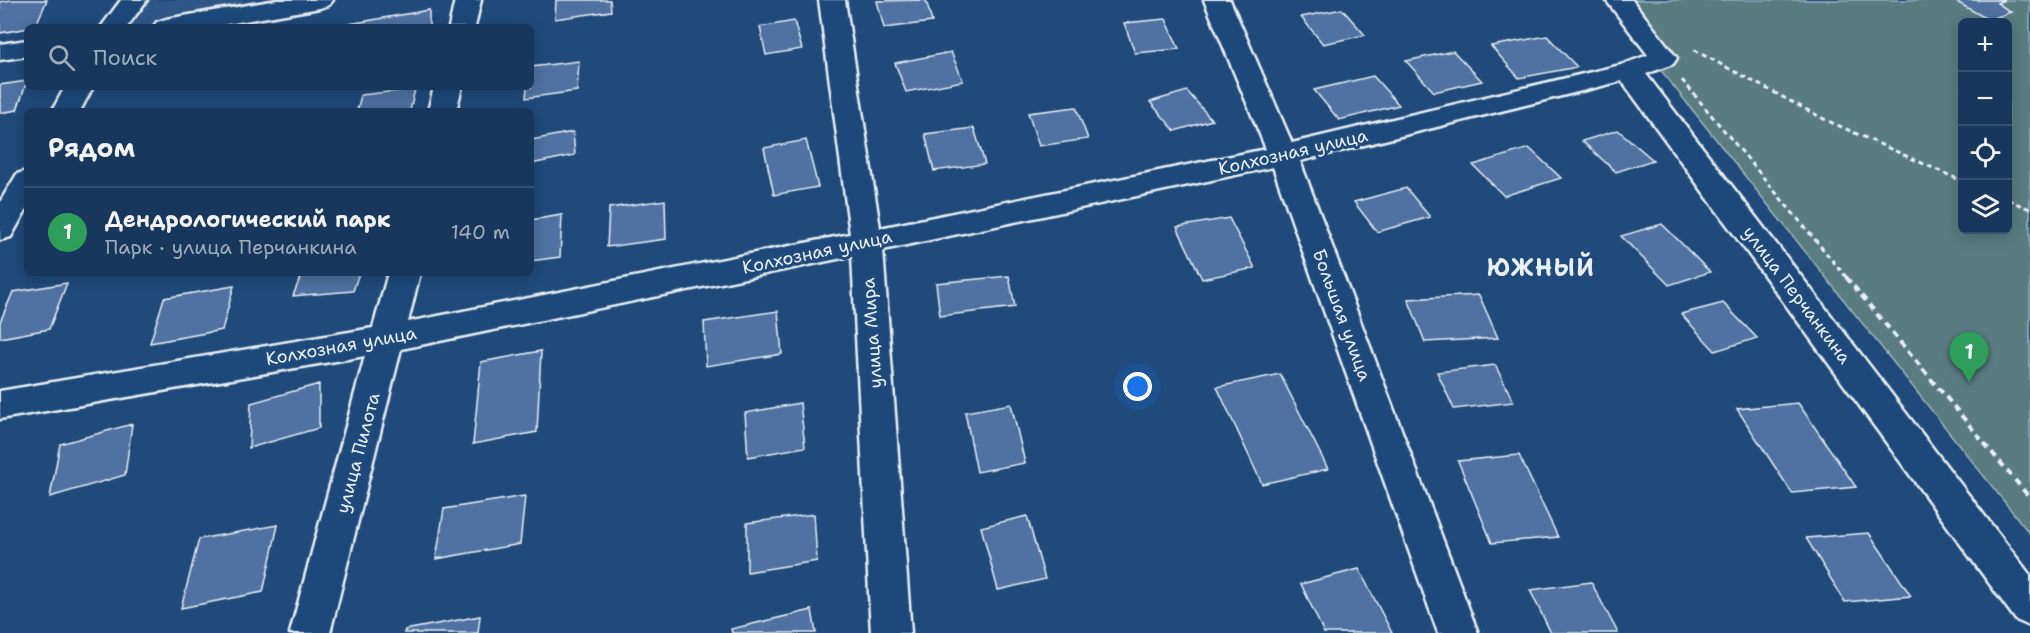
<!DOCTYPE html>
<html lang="ru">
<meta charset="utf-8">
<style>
:root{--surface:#17385c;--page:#244365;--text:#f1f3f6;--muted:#9eacbb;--line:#365272;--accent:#8abfa5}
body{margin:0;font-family:"Shantell Sans",sans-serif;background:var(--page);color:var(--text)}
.controls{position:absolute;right:18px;top:18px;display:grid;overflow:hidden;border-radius:9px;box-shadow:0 3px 15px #0003}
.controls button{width:54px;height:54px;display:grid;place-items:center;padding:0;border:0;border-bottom:2px solid var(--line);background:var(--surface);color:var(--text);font:30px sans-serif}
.you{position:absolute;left:1138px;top:387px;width:21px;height:21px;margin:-15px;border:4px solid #fff;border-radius:50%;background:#1a73e8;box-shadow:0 0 0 9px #1a73e833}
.badge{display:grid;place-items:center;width:39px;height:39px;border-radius:50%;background:var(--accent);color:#fff;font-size:20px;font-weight:700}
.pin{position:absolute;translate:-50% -50px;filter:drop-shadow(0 2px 3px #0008)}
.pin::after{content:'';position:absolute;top:32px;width:21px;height:18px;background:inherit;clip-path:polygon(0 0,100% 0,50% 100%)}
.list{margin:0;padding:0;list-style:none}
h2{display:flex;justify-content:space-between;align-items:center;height:78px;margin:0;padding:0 24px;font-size:26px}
h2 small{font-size:20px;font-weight:400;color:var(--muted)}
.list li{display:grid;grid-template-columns:39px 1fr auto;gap:18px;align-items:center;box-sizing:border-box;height:90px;padding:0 24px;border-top:2px solid var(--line)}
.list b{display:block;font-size:22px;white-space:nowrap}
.list p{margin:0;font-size:20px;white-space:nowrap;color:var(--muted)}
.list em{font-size:20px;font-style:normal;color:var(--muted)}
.icon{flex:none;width:33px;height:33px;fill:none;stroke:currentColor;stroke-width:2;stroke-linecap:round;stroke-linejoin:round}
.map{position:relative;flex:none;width:2030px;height:633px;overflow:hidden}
.search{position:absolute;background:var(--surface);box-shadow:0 3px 15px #0003;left:24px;top:24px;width:510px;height:66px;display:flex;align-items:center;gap:15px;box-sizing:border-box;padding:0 21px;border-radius:9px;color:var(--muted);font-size:22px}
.panel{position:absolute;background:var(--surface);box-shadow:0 3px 15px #0003;left:24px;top:108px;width:510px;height:168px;border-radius:9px}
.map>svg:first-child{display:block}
</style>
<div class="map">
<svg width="2030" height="633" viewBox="0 0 2030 633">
<rect width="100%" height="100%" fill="#1f4a7a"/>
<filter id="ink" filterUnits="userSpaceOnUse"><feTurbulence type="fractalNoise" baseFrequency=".0167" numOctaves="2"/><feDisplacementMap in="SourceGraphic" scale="12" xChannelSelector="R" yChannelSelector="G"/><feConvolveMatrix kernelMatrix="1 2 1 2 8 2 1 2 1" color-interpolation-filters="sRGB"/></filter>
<g filter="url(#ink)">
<path fill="#2d5686" d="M134 0H320L166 27H114Z"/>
<path fill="#587b80" stroke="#a0b6bc" stroke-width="1.5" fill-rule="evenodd" d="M1605 0H2030V534ZM1962 22H2008V230H1962Z"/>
<path fill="#4f72a2" stroke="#e8f1f8" stroke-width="1.5" d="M11 0H47L35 27 0 33V2Z
M556 0H610L611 11 555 19Z
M926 0 932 22 884 28 877 1Z
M1953 0H2004L1997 3 2011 12 1989 20Z
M1342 9 1365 35 1323 44 1301 17Z
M429 10V27H344V25Z
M1166 19 1179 49 1135 53 1124 23Z
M794 21 802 49 766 55 760 27Z
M1547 36 1577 67 1519 78 1491 46Z
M1453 51 1482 81 1434 92 1406 61Z
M951 52 963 81 906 92 895 63Z
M579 61 577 91 526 98 527 87H531V67Z
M1373 76 1399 105 1339 120 1314 90Z
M27 81 17 110 0 113V85Z
M415 89 410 111H357L361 95Z
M1187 91 1212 120 1175 131 1150 102Z
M1076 107 1088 139 1039 146 1028 113Z
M974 128 985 164 934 171 925 134Z
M1618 130 1653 160 1616 172 1582 141Z
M573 132 575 155 531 164V140Z
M806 140 818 187 774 195 764 148Z
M1529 148 1561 178 1504 196 1473 165Z
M1406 188 1430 217 1377 232 1354 202Z
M665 200 666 239 607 247 609 208Z
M562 215 560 257 531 261V220Z
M1229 218 1255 268 1202 279 1177 227Z
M1662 224 1710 272 1669 285 1621 236Z
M302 273H359L353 291 293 296Z
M1009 276 1015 307 940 316 936 283Z
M67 283 49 329 0 338V322L13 292Z
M234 286 222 330 150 343 164 298Z
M1479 295 1498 338 1425 342 1408 299Z
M1723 303 1757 338 1715 351 1681 314Z
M778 311 782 354 706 366 704 322Z
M541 351 537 432 473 444 481 362Z
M1495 365 1514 402 1454 409 1437 372Z
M1280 374 1328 469 1262 484 1217 387Z
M319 384V428L249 448 251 403Z
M800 403 805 447 748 457 745 413Z
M1798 403 1856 487 1792 493 1737 409Z
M1011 404 1025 463 977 472 965 412Z
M132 424 125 475 50 497 60 444Z
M1519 455 1558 537 1492 543 1458 461Z
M525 496 520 544 436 559 444 509Z
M814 514 817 561 747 572V523Z
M1027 516 1045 579 998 590 981 527Z
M278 525 263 592 181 608 199 539Z
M1869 533 1911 596 1845 602 1806 538Z
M1359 569 1392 633H1324L1301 584Z
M1591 582 1618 633H1551L1530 590Z
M812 610 816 633H732L731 629Z
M480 616 478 633H404L405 630Z"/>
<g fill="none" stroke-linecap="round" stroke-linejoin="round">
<g stroke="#e8f1f8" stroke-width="5">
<path id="street" d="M121 0H147L127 27H101Z
M277 0H333L329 5 320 8 210 27H153L157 22 166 19Z
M455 0H481L475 27H449Z
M819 0H845L880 228 1266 149 1204 0H1230L1292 143 1621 65 1648 55 1606 0H1632L1677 58 1673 64 1646 74 2030 575V626L2016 620 1622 81 1300 161 1478 633H1438L1273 167 883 250 911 633H871L852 256 401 349 330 633H290L365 356 0 419V391L373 328 388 273H420L408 322 850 234Z
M27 40V56L0 60V44Z
M65 87H93L80 111H52Z
M434 87H462L456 111H428Z
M27 171V208L11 237 0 240V202L17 174Z"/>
</g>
<path stroke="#e8f1f8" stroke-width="3" stroke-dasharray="5 4" stroke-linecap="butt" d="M1694 50 1826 120 1962 181
M1682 80 1847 278
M2008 200 2030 209"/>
<path stroke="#e8f1f8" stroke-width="4" stroke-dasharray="7 5" stroke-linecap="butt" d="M1846 277 2030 498"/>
<use href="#street" fill="#1f4a7a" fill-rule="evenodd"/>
</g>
</g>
<g text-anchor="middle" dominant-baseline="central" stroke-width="6" stroke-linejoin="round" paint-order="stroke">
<g font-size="18" fill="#e8f1f8" stroke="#1f4a7a">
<text transform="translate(1293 152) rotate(-13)">Колхозная улица</text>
<text transform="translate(817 252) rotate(-12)">Колхозная улица</text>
<text transform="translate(1797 295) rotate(53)">улица Перчанкина</text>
<text transform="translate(1342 315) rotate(70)">Большая улица</text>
<text transform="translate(872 333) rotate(-94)">улица Мира</text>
<text transform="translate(341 346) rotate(-10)">Колхозная улица</text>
<text transform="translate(358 453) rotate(-75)">улица Пилота</text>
</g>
<g font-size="24" font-weight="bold" letter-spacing="1.5" fill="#e8f1f8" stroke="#1f4a7a">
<text x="1541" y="268">ЮЖНЫЙ</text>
</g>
</g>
</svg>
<div class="controls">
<button>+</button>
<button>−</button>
<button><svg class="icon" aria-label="locate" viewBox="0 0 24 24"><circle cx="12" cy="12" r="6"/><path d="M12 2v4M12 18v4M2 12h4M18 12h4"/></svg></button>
<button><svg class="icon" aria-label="layers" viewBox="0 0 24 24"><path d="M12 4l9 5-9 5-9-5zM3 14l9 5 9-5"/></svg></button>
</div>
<div class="you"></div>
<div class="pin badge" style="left:1969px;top:382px;background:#2e9e5b">1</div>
<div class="search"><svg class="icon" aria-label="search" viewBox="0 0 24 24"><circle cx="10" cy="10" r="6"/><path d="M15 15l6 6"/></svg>Поиск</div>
<section class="panel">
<h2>Рядом<small></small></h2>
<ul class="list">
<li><span class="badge" style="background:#2e9e5b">1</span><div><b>Дендрологический парк</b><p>Парк · улица Перчанкина</p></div><em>140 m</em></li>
</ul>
</section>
</div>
